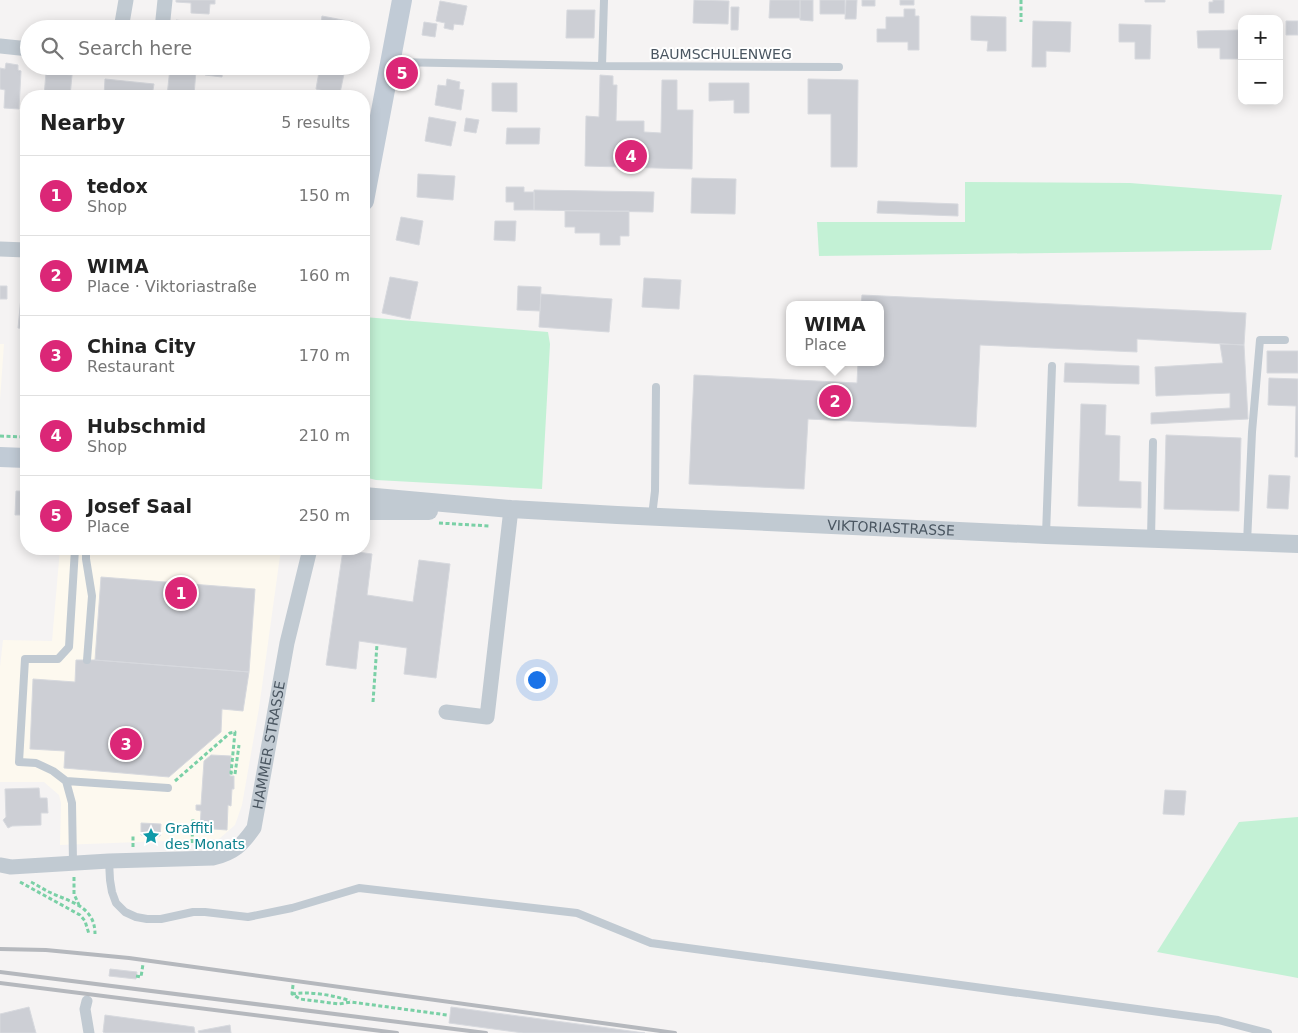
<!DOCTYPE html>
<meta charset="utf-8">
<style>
:root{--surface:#fff;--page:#f6f6f6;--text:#222;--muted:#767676;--line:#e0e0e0;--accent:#db2777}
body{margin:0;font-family:"DejaVu Sans",sans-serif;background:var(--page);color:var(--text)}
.controls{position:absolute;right:15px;top:15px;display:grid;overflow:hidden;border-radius:10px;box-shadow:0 2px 12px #0003}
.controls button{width:45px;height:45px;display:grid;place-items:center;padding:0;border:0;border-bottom:1px solid var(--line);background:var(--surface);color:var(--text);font:25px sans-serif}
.you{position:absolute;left:536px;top:679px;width:18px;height:18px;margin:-12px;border:4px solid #fff;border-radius:50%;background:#1a73e8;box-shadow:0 0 0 8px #1a73e833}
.badge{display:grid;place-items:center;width:32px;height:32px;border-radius:50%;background:var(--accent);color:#fff;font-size:16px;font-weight:700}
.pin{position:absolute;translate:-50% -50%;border:2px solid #fff;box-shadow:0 1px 5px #0006}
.popup{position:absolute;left:786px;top:301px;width:98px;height:65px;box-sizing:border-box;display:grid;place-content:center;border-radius:10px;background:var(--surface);filter:drop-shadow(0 1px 4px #0005);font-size:16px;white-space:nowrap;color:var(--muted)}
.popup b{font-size:19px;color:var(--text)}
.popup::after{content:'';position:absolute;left:50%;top:100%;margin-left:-10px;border:10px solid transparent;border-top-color:var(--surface)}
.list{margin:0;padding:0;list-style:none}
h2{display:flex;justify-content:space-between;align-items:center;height:65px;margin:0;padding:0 20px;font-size:21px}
h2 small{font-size:16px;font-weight:400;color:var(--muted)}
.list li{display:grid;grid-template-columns:32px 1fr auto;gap:15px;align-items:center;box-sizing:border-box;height:80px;padding:0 20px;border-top:1px solid var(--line)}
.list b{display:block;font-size:19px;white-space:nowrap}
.list p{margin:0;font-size:16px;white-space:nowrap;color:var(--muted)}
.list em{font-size:16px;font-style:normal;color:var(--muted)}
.icon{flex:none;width:28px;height:28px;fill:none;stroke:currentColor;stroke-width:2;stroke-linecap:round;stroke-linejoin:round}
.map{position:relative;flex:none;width:1298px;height:1033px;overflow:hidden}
.search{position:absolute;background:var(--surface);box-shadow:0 2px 12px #0003;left:20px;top:20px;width:350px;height:55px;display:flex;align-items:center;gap:12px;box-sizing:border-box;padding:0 18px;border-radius:28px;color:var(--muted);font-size:19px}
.panel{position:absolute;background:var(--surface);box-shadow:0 2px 12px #0003;left:20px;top:90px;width:350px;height:465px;border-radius:20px}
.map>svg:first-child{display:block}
</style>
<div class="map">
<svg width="1298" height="1033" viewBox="0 0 1298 1033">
<rect width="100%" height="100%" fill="#f5f3f3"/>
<path fill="#fdf9ef" d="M0 344H4L0 400Z
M60 549H281L259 708 242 805 235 825 219 839 60 845 61 803 59 795 44 782H0V667L3 640 52 641Z"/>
<path fill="#c3f1d5" d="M965 182 1130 183 1282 195 1271 250 819 256 817 222H965Z
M364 317 548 332 550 344 542 489 376 480 364 477Z
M1298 817V978L1157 952 1239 822Z"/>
<path fill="#cdcfd5" stroke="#d7d9de" d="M176 0H215V4H210L209 14 191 13V3L176 2Z
M694 0 729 1 728 24 693 23Z
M770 0H800V18H769Z
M800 0H813V21L800 20Z
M820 0H845V14H820Z
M846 0H857L856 19H845Z
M862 0H875V6H862Z
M900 0H914V5H900Z
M1145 0H1165V2H1145Z
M1213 0H1224V13H1209V2H1213Z
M440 1 467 6 463 25 454 24 453 30 444 28 445 23 436 21Z
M731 7H739L738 30H731Z
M904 9H915V16H919V50H908V42H877V29H886V17H904Z
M567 10H595L594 38H566Z
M322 16 353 22 352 29H320Z
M971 16 1006 17V51H987L988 41 971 40Z
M176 20 214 25 213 29H175Z
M1033 21 1071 22 1070 52 1046 51V67H1032Z
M1286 21H1298V35H1286Z
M424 22 437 24 435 37 422 35Z
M1119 24 1151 25 1150 59H1135V42H1119Z
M1239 30 1240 59H1220V48H1198L1197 31Z
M6 63 18 65V70L21 71 19 109 4 108 5 90 0 89V68L5 69Z
M206 66H223L222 77 205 75Z
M320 66H332L345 69 340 93 338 92 337 96H323L324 91 316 89Z
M170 68 196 70 194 95 186 94V96H167Z
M46 73 72 75 70 96H44Z
M600 75 613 76V85H617L616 121H644V132L661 133 662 80H677V110H693L692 169 585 166 586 116 599 117Z
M105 79 154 84 152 96H104Z
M447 79 460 82 459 89 464 90 461 110 435 105 438 85 446 86Z
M808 79 858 80 857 167H831V114H808Z
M492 83H517V112L492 111Z
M709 83H749V113H734V100L709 101Z
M429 117 456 122 451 146 425 141Z
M466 118 479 120 476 133 464 131Z
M507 128H540L539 144H506Z
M418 174 455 176 453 200 417 197Z
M692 178 736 179 735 214 691 213Z
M506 187H524V192H534V210H514V202H506Z
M534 190 654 192 653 212 534 210Z
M878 201 958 204V216L877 213Z
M565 211H629V236H620V245H600V233H575V227H565Z
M401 217 423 221 419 245 396 240Z
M495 221H516L515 241 494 240Z
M390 277 418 282 410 319 382 313Z
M644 278 681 280 679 309 642 307Z
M0 286H7V299H0Z
M518 286 541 287 540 311 517 310Z
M541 294 612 299 609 332 539 327Z
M862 295 1246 313 1244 345 1137 339V352L980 345 976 427 808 419 804 489 689 484 694 375 857 383 858 362H880V305H861Z
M21 297 26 298V329L18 328Z
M1220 344 1244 345 1248 419 1151 424V413L1230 408V393L1156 396 1155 367 1223 363Z
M1267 351H1298V373H1267Z
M1065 363 1139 366V384L1064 382Z
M1269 378 1298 379V457H1295L1296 406 1268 405Z
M1081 404 1106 405 1105 435 1120 436 1119 481 1141 482V508L1078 506Z
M1166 435 1241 438 1239 511 1164 509Z
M1269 475 1290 476 1288 509 1267 508Z
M16 491H26V515H15Z
M343 550 372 554 367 595 413 602 419 560 450 564 436 678 404 674 407 648 359 641 356 669 326 665Z
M101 577 255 589 249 672 95 660Z
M76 660H95L249 672 243 711 222 709 221 732 169 777 64 768 65 751 30 749 33 679 75 682Z
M211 755 231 756 230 776H234V789H232L231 806 228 805 227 830 200 828 201 811 196 810V805H201L204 761Z
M39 788 40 798H47L48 813H41V825L12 826 8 828 3 820 6 817 5 789Z
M1165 790 1186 791 1184 815 1163 814Z
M141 823 161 824 160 836 141 835Z
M110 969 137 972 136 979 109 976Z
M29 1007 36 1033H0V1014Z
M451 1007 645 1033H523L449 1023Z
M105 1015 194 1027 195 1033H105L103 1032Z
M230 1025 231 1033H199L198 1031Z"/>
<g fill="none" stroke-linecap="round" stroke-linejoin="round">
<path stroke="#7ad0a6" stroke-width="3" stroke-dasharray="4 2.5" stroke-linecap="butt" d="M1021 0V22
M0 436 26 437
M439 523 490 526
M373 702 377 644
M235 774 239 745
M175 781 230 733 235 732 231 773 235 774
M192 843 193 817
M133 847V835
M74 877V894L79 905
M20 882 80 915 85 921 89 934
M31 882C37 885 43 889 49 892 70 902 95 906 95 934
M136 976 141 977 143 964
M293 985 292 994 300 999 339 1004 351 1002 447 1015
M292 994C308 991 334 995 350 1001"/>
<path stroke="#c1cad2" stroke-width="8" d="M391 62 602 66 839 67
M602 66 604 0
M652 516 655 491 656 387
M1046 535 1052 366
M1151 539 1153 442
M1247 543 1252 432 1260 340H1285
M86 549V559L92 596 87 660
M66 781 168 788
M109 861 110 880 112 892 116 903 125 912 136 917 147 919H161L193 912H205L248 917 292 908 359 888 577 913 651 943 1218 1020 1268 1033
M73 862 72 803 66 781 53 771 36 763 19 762 25 659H58L69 647 75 549"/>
<path stroke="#c1cad2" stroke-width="11" d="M87 1001 85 1009 89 1033"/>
<g stroke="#c1cad2" stroke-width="15">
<path d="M121 29 126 0"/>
<path d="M162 29 165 0"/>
<path d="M0 46 29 49"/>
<path d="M0 249 26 250"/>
<path d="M446 712 487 717 511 509"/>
<path id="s1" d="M0 865 11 867 109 861 213 858C234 853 242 845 254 828L287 643 310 549"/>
</g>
<g stroke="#c1cad2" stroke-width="18">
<path id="s2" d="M364 496 511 509 617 515 1046 535 1298 544"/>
<path d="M364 511H429"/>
</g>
<path stroke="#c1cbd6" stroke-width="20" d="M364 201 402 0
M0 457 26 458"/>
<path stroke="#b5b8bd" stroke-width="4" d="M0 949 46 950 129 958 675 1033
M0 972 486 1033
M0 983 397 1033"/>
</g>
<defs>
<g id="sight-bare" transform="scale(1.35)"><path d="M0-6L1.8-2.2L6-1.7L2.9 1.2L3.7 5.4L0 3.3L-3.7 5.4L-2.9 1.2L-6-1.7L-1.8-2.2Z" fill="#0f9aa8" stroke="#fff" stroke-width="2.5" paint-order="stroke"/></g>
</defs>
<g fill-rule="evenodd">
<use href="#sight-bare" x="151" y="836"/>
</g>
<g text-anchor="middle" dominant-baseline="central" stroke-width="4" stroke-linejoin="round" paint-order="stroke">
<g font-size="14" fill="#4a5661" stroke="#fff">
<text x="721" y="54">BAUMSCHULENWEG</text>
<text stroke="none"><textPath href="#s2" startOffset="528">VIKTORIASTRASSE</textPath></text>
<text stroke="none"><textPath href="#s1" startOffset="350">HAMMER STRASSE</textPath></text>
</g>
<g font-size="14" fill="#0d838f" stroke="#fff" text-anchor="start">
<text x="165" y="828">Graffiti<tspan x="165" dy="16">des Monats</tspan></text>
</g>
</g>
</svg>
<div class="controls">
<button>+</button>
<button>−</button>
</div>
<div class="you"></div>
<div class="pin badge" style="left:181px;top:593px">1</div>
<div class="pin badge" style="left:835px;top:401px">2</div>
<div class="popup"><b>WIMA</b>Place</div>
<div class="pin badge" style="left:126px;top:744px">3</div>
<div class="pin badge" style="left:631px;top:156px">4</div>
<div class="pin badge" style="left:402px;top:73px">5</div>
<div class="search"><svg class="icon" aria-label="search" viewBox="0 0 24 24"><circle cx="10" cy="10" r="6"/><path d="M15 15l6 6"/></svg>Search here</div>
<section class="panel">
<h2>Nearby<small>5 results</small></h2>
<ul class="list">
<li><span class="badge">1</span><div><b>tedox</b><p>Shop</p></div><em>150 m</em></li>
<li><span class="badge">2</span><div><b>WIMA</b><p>Place · Viktoriastraße</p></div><em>160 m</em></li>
<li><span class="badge">3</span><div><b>China City</b><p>Restaurant</p></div><em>170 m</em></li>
<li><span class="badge">4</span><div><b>Hubschmid</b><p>Shop</p></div><em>210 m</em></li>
<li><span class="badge">5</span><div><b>Josef Saal</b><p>Place</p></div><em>250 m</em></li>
</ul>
</section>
</div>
